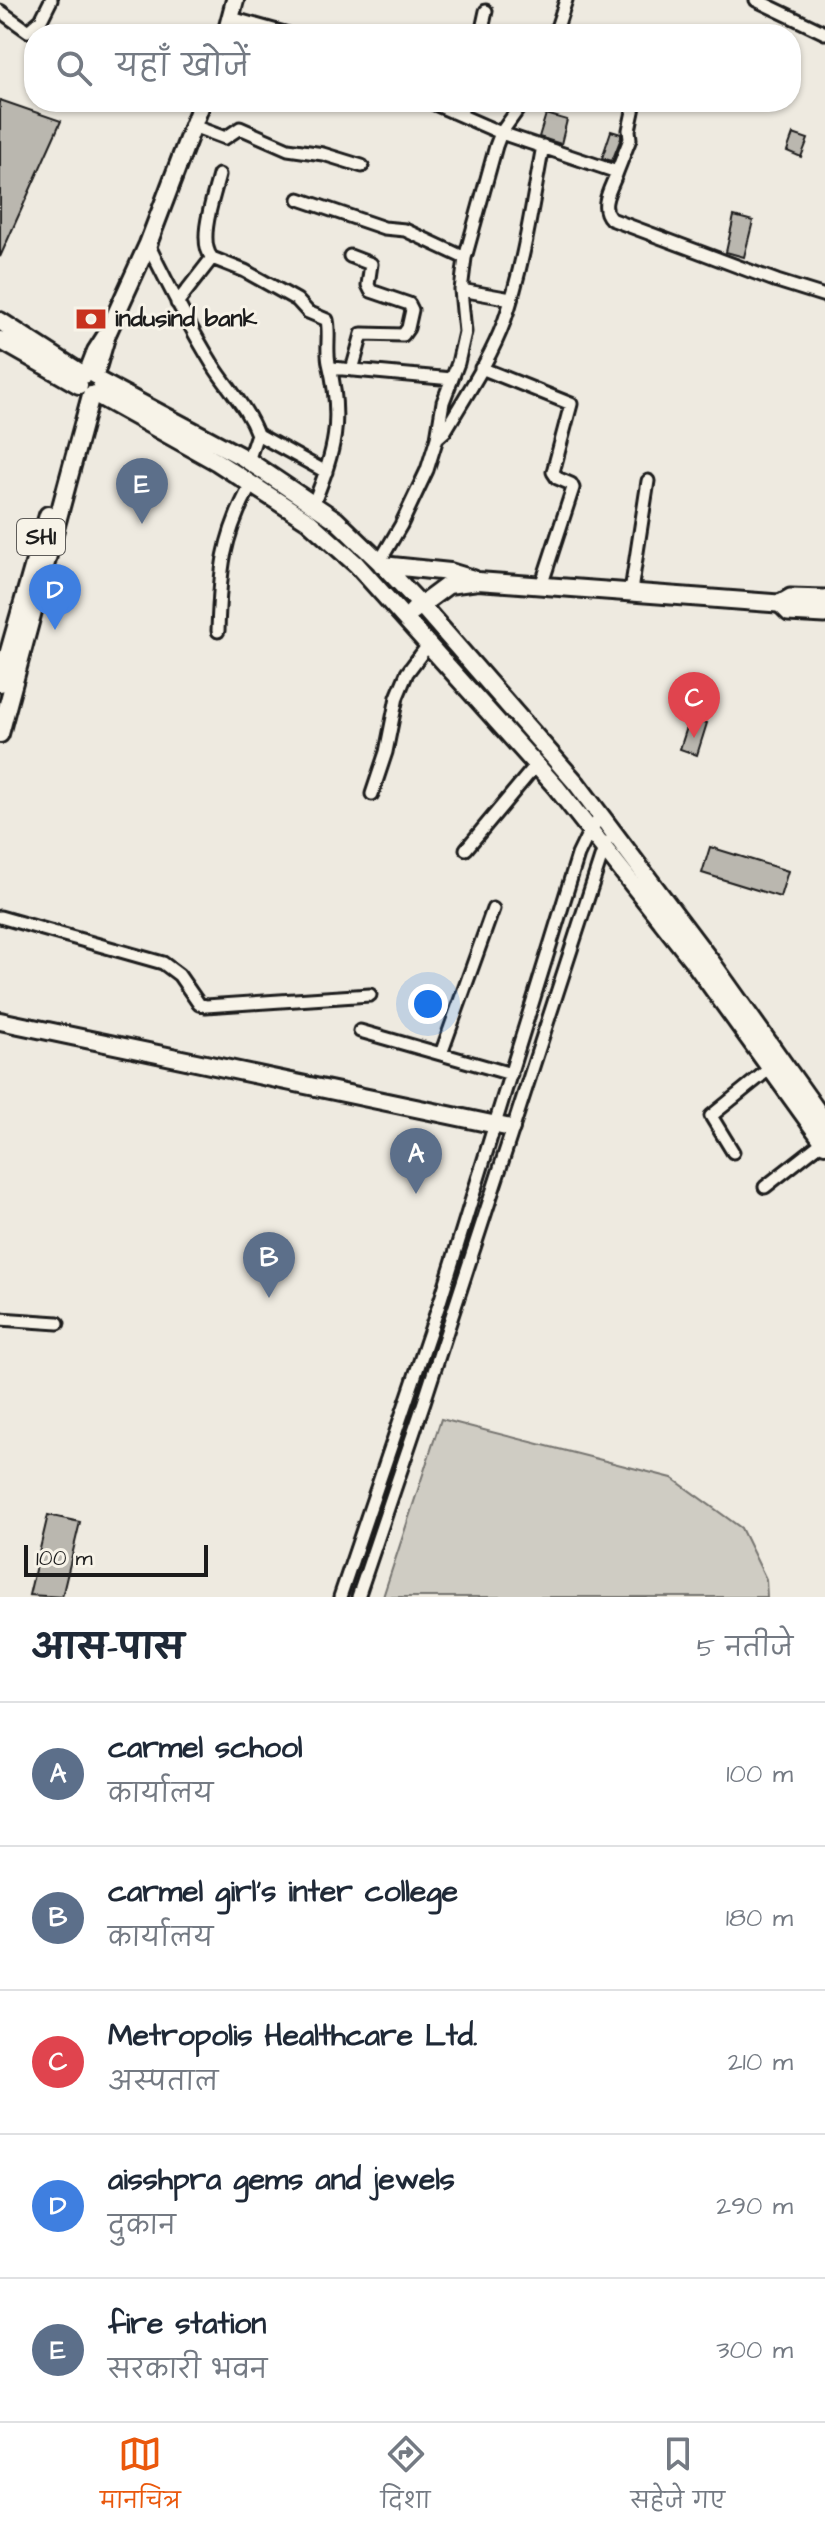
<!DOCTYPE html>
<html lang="hi">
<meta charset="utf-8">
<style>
:root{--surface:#fff;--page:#f2f2f3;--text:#1f2937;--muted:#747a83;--line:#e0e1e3;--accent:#ea580c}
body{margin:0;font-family:"Architects Daughter","Playpen Sans Deva",sans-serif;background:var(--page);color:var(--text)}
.scale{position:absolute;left:24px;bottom:20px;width:184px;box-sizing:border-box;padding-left:8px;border:4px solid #1c1c1c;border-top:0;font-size:22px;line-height:28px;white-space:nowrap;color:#1c1c1c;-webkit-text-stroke:6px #f7f3e8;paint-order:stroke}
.you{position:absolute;left:428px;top:1004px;width:28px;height:28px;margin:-20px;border:6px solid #fff;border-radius:50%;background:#1a73e8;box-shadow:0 0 0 12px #1a73e833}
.badge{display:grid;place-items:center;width:52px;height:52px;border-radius:50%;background:var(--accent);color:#fff;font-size:26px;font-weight:700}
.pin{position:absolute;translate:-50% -66px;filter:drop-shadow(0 2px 4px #0008)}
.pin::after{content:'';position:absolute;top:42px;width:28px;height:24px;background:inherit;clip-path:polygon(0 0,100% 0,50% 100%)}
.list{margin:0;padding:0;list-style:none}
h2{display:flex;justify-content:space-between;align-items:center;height:104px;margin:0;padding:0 32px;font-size:34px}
h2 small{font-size:26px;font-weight:400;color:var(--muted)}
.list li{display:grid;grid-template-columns:52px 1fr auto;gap:24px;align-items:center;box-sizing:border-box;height:144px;padding:0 32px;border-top:2px solid var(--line)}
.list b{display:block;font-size:30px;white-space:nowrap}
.list p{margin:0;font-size:26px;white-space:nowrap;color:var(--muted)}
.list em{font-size:26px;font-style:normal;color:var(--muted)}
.icon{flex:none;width:44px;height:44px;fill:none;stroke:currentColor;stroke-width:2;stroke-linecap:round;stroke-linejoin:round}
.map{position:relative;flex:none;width:825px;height:1597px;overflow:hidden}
.search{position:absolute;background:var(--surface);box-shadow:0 2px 6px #0004;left:24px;right:24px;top:24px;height:88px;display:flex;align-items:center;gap:20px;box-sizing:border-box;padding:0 28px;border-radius:32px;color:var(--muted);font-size:30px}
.sheet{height:824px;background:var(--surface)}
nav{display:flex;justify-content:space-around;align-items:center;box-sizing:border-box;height:112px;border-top:2px solid var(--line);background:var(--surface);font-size:22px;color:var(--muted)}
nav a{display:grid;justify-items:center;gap:4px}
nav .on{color:var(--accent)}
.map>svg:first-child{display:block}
</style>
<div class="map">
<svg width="825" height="1597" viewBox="0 0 825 1597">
<rect width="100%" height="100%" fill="#eeeae0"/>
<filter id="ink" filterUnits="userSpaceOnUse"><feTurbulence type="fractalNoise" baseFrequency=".0125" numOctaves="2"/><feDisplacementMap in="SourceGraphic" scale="16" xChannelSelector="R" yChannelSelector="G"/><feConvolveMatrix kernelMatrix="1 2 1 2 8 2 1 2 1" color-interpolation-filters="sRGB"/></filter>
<g filter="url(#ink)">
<path fill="#cfccc3" stroke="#767470" stroke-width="2" d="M441 1419 672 1478 741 1528 766 1579 767 1597H383Z"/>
<path fill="#bab7af" stroke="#1c1c1c" stroke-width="2" d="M0 100 61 121 0 257Z
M546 114 567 120 561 144 539 137Z
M611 131 621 134V138L612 161 602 158Z
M793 134 808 139 801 157 787 151Z
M734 216 753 221 744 257 726 252Z
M690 718 707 723 697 755 680 749Z
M710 847 788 871 780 897 702 873Z
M48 1515 80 1522 62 1597 29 1595Z"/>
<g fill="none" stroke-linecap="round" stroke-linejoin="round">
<g stroke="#1c1c1c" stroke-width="17">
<path id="street" d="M756 0 825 33
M0 11 28 31 41 20 51 0
M231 18 288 34
M481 34 486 11
M555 34 566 0
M430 102 501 133 617 172C612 187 598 206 611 219L777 281 825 296
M461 114 464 102
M193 126 225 138 240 128 288 149 323 154 362 166
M617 172 630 139 629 130 635 102
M299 199 384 228 405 230 465 258
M148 244C168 285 189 326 213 365 228 389 247 407 257 434L248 461
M350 256 371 264 368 285 371 291 409 304 412 310 408 328 403 335 362 334 352 370
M212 258C197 241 214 196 219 175
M461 290 511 299
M177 303 212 258 245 271 297 300 308 312 327 320C330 334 326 349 329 363 343 420 335 452 313 505
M332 368 452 379
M481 368 571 404 553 472 557 478 571 484 573 488 542 583
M257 434 326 472
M437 438 445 431C466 395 490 360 504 322 524 266 532 204 543 146
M380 561 401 525 427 470 437 438 443 402 458 363 465 332 461 290 465 258 496 146 501 133 523 102
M631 591 648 481
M825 596 790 595 776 603 788 615 825 617
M218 631C220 571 222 538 251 485
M372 794 386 752 397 697 407 673 428 645
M466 849 536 765
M0 917 163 963 179 975 199 1004 206 1006 370 995
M360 1031 511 1074
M441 1054 493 909
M733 1152 711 1116 774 1065
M765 1187 825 1140
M0 1319 58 1323
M340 1597 440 1302 578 855 590 830 602 816
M358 1597 424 1402 606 842"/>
</g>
<g stroke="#1c1c1c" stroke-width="22">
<path id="secondary" d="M226 34 235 0
M107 334 148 244 202 102
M87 374 96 351 107 334 95 375
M0 1021 511 1128"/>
</g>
<g stroke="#1c1c1c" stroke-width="22">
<path id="primary" d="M0 321 84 375
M0 340 79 385
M101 382 244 458 336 520 383 565 421 605 577 784 712 963 825 1122
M95 394 217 462 308 521 356 564 556 787 693 961 825 1144
M382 565 450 572 473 579
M413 611 448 585 478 581 825 607
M0 683 48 515
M0 734 91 395"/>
</g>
<use href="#street" stroke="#f7f3e8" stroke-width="11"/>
<use href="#secondary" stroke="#f7f3e8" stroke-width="16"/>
<use href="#primary" stroke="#f7f3e8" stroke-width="16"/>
</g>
</g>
<defs>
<g id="bank-bare" transform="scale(2.4)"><path d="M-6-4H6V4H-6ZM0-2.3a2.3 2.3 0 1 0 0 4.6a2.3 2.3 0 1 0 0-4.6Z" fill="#c8321e" stroke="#f7f3e8" stroke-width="2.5" paint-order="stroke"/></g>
</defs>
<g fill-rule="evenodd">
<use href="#bank-bare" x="91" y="319"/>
</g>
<g text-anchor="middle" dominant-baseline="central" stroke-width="6" stroke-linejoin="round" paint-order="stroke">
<rect fill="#f7f3e8" stroke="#5e5c59" stroke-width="2" x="17" y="519" width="48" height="36" rx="6"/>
<g font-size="22" font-weight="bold" fill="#1c1c1c">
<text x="41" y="537">SH1</text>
</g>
<g font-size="24" font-weight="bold" fill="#1c1c1c" stroke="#f7f3e8" text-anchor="start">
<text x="115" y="319">indusind bank</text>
</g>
</g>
</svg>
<div class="scale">100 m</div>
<div class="you"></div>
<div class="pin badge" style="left:416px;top:1194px;background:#5c6f8a">A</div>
<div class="pin badge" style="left:269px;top:1298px;background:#5c6f8a">B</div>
<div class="pin badge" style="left:694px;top:738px;background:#e0444e">C</div>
<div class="pin badge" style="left:55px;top:630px;background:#3f7fe0">D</div>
<div class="pin badge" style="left:142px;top:524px;background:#5c6f8a">E</div>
<div class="search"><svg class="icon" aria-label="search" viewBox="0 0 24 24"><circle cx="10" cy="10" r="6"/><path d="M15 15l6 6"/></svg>यहाँ खोजें</div>
</div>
<section class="sheet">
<h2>आस-पास<small>5 नतीजे</small></h2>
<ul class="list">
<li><span class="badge" style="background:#5c6f8a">A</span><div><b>carmel school</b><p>कार्यालय</p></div><em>100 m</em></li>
<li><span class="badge" style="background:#5c6f8a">B</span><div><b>carmel girl's inter college</b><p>कार्यालय</p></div><em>180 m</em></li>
<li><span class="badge" style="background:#e0444e">C</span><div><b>Metropolis Healthcare Ltd.</b><p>अस्पताल</p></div><em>210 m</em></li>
<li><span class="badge" style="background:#3f7fe0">D</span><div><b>aisshpra gems and jewels</b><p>दुकान</p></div><em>290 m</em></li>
<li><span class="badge" style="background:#5c6f8a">E</span><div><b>fire station</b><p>सरकारी भवन</p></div><em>300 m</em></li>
</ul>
</section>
<nav>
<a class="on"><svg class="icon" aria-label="map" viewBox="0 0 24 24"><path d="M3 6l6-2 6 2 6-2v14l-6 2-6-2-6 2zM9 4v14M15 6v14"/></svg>मानचित्र</a>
<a><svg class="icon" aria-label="directions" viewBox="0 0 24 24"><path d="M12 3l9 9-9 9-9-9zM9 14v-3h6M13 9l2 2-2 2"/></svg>दिशा</a>
<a><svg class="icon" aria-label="saved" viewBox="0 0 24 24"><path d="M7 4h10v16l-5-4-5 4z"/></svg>सहेजे गए</a>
</nav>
